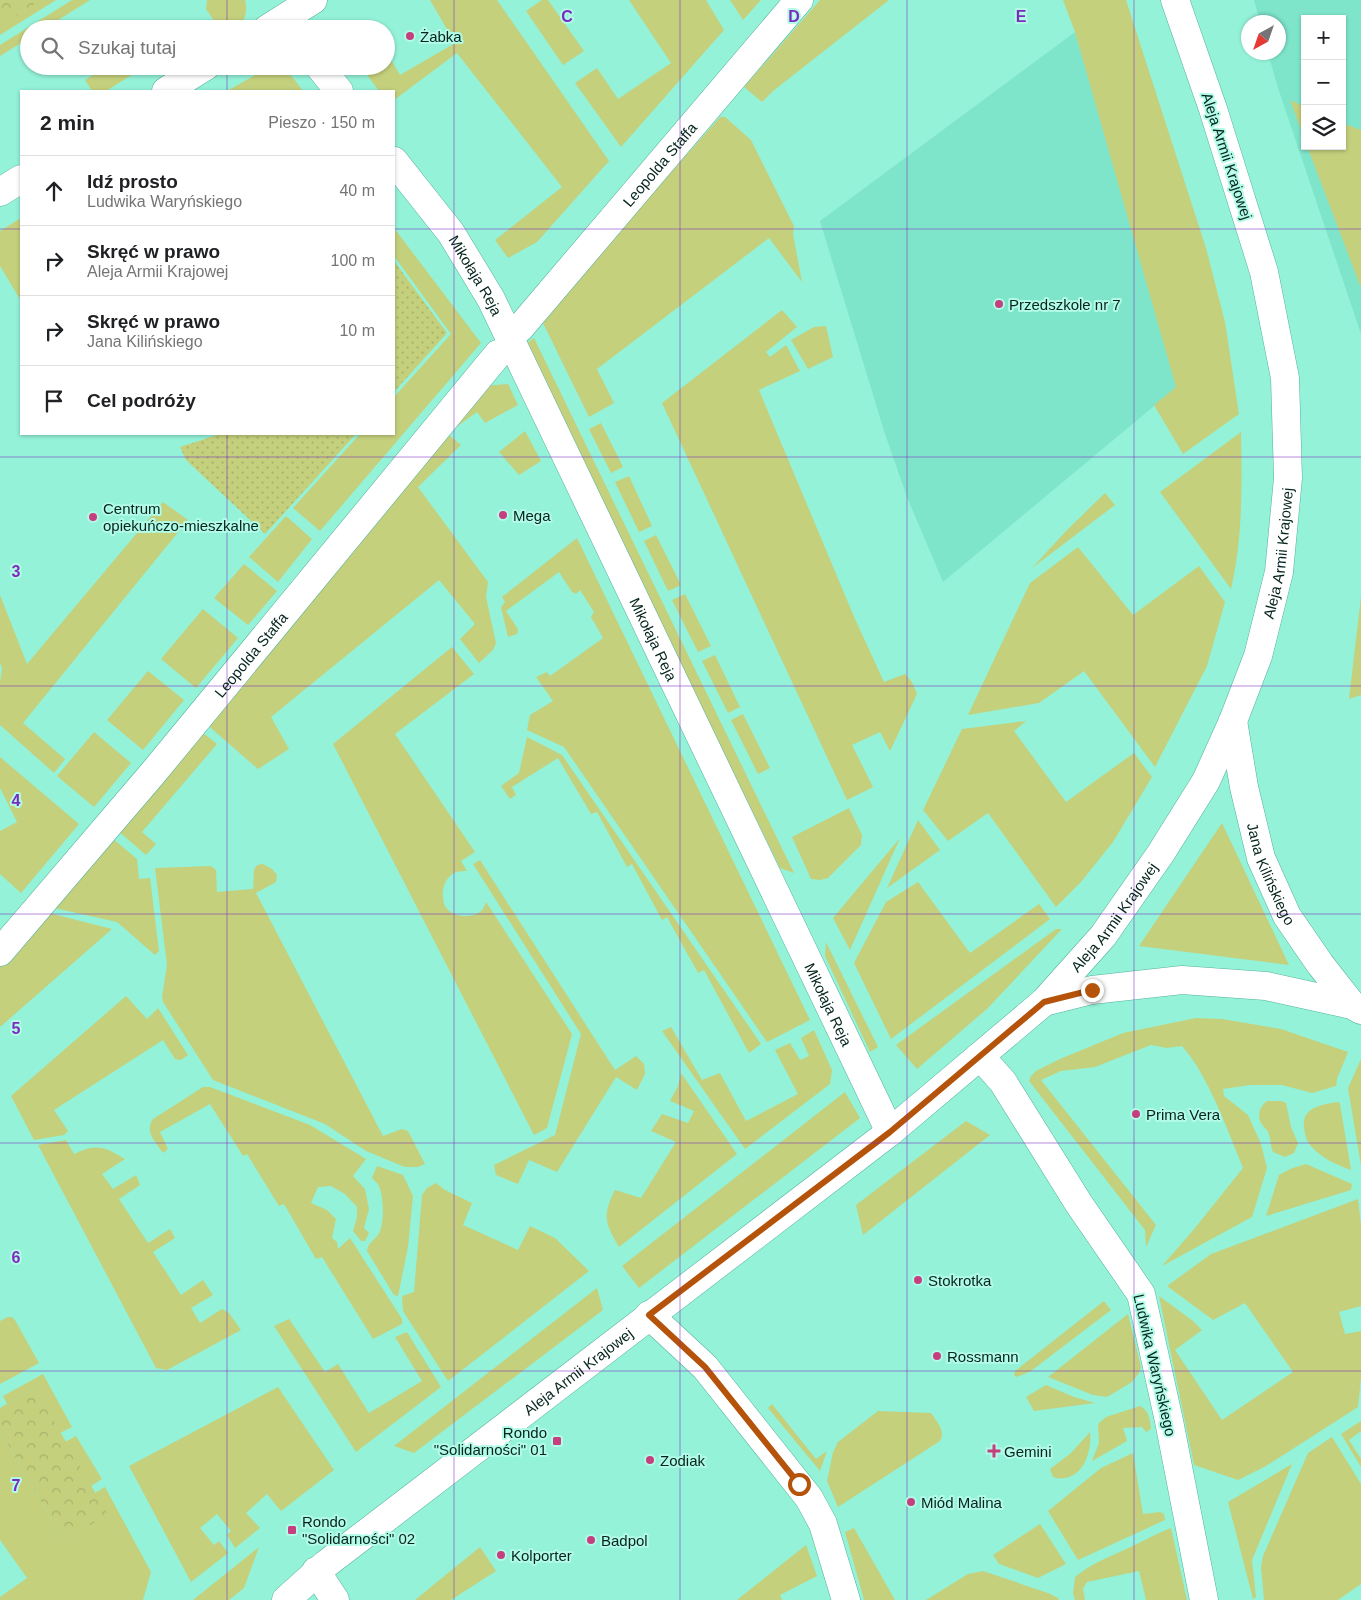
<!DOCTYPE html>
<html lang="pl">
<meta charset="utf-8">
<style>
:root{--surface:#fff;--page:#f6f6f6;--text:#202124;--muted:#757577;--line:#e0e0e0}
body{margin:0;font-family:Helvetica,sans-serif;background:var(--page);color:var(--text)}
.controls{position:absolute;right:15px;top:15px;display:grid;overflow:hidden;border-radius:0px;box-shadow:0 1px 4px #0004}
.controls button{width:45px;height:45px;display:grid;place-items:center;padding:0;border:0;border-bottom:1px solid var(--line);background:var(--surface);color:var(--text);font:25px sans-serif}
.compass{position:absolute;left:1241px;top:15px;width:45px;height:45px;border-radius:50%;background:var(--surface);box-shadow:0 1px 4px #0004;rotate:220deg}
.stop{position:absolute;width:15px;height:15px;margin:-11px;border:4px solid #b45309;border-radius:50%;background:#fff}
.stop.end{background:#b45309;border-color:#fff;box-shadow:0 1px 5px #0008}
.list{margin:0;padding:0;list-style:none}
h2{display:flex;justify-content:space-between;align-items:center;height:65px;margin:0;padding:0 20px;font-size:21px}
h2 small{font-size:16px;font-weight:400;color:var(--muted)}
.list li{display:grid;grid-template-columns:32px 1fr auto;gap:15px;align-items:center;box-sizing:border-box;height:70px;padding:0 20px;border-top:1px solid var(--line)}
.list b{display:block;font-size:19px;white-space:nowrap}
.list p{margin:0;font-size:16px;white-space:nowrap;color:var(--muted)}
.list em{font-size:16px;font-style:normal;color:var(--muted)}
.icon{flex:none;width:28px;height:28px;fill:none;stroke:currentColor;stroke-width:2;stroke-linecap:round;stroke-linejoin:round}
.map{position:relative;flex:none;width:1361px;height:1600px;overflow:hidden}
.search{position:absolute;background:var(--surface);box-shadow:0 1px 4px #0004;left:20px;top:20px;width:375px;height:55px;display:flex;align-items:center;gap:12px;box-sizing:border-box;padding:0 18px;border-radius:28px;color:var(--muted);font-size:19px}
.panel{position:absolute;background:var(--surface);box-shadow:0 1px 4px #0004;left:20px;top:90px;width:375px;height:345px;border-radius:0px}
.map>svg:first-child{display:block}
</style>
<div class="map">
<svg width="1361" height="1600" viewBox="0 0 1361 1600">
<defs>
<pattern id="forest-crowns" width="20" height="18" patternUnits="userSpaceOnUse" patternTransform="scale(1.25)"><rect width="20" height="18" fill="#c4d07c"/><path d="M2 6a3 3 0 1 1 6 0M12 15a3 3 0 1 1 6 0" fill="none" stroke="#a7b26b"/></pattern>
<pattern id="garden-dots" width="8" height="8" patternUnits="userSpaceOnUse" patternTransform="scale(1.25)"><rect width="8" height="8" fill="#c4d07c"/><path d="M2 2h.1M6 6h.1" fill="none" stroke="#a7b26b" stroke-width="1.8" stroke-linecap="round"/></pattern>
</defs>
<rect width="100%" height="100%" fill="#94f2d9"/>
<path fill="#7ee5cb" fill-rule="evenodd" d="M1254 0H1361V334L1278 88 1268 53 1278 52V22H1260ZM1305 19H1342V146H1305Z
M1075 32 1177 387 943 582 907 497 885 434 820 221Z"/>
<path fill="#c4d07c" d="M0 0H56L0 35Z
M72 0H90L44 29H29V38L0 56V45Z
M207 0H245C248 10 245 22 237 29L219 28 206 9Z
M430 0H497L609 161 537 242 508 258 495 240 562 187 457 53 394 100V91H379L364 71 370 66H386L387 53 400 75 455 43Z
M542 0H548L584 51 563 65 526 11Z
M629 0H706L724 30 621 147 575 83 597 68 618 99 671 63Z
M730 0H761L743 20Z
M820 0H889L773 91 762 102 744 87Z
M1063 0H1126L1206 248 1225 322 1239 414 1183 454 1154 405 1176 387 1075 32Z
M108 66H146L106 91H92L85 80Z
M271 66C287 67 294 79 303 91H227Z
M1290 100 1305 107V140Z
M720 117H725L751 140 794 226 793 234 802 282 769 238 597 369 614 403 589 417 541 319Z
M1342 123 1361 130V288L1307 146H1342Z
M21 218V301L0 266V231Z
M394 228 481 343 320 531 293 508 360 434H394V397L451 334 394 256Z
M782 310 797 327 766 352 770 357 786 345 800 371 759 390 855 619 884 682 905 674 912 682 917 694 890 751 880 732 852 745 873 787 847 800 662 403Z
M826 326 833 357 808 369 791 340 814 327Z
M534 338 794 873 780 868 524 345Z
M508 384 518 405 485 423 477 412 455 428 483 386Z
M601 423 623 467 611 473 589 429Z
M443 430 461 445 418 487 488 582 486 597 496 643 493 650 479 663 460 639 475 624 439 580 271 717 289 749 258 769 205 723Z
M525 431 541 461 519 475 499 452Z
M1241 432C1242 485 1243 537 1231 589L1160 492Z
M629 476 652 526 639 532 615 482Z
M1105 493 1115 505 1032 568 1066 531Z
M163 502 188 520 23 723 65 759 54 773 0 725V682L2 669 0 662V595L27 664Z
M286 516 312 539 278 582 249 557Z
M656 535 681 585 668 591 644 541Z
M577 538 810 1020 767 1042 564 747 527 730 530 715 553 701 536 677 547 672 550 676 603 638 591 617 594 612 580 590 576 594 572 592 559 572 506 611 518 629 517 634 508 637 501 607 505 602 502 597Z
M1078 547 1133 615 1199 566 1225 602 1207 666 1155 767 1084 671 1039 703 968 715 1030 583Z
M244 564 277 591 248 625 214 598Z
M685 594 711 646 698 652 672 600Z
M1361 596V695L1349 699Z
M203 609 238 638 196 688 161 659Z
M452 647 474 674 395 734 475 852 461 861 467 871C464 871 459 871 456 872 443 878 440 894 445 906 451 917 471 919 480 912 483 910 485 905 486 902L572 1034 547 1128 534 1135 333 744Z
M715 655 740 707 728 713 702 661Z
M148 671 184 700 143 750 107 720Z
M743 714 770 768 758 774 731 720Z
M1026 721 1014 731 1066 802 1134 753 1152 777 1113 842 1081 882 1056 907 988 813 948 841 923 810 962 729Z
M201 731 217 744 142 832 156 844 146 855 117 830Z
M94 732 131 763 94 807 57 776Z
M527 737 562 755 761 1044 749 1053 704 970 698 973 667 917 662 920 632 864 627 867 597 812 591 814 558 758 512 787 516 795 510 799 501 786 519 773Z
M0 757 79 824 21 893 0 874V831L17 822 0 788Z
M849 808 862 835 861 845 828 878 820 880 811 879 792 837Z
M918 820 940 850 887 888Z
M1222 823 1289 965 1139 946Z
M112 838 137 859 139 879 150 878 159 951 155 955 117 922 54 908Z
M900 838 850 950 833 918Z
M480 860 615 1070 636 1056 644 1064 645 1074 637 1090 616 1077 557 1172 529 1160 518 1184 496 1175 494 1165 555 1135 581 1034 473 864Z
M263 864 272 869 277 875 276 882 256 893 383 1136 402 1129 408 1131 425 1164 418 1167H405L366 1151 325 1124 213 1080 163 1002 162 997 167 965 155 868 211 866 216 870 217 892 253 889 254 870 257 865Z
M918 882 970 953 1039 904 1050 919 891 1039 854 963 886 902Z
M49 913 112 929 0 1027V966Z
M1056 929H1062L988 1008 917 1069 896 1045Z
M826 942 878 1047 870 1052 825 956Z
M126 996 147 1019 158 1008 188 1055 181 1060 175 1059 163 1040 54 1110 68 1131 64 1135 34 1140 11 1096Z
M1196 1018 1222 1019 1281 1029 1348 1052 1337 1079 1336 1086 1312 1093 1282 1085H1250L1223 1089 1224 1096 1248 1115 1261 1144 1267 1168 1252 1217 1162 1266 1195 1228 1243 1168C1228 1131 1208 1075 1182 1046L1167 1048 1151 1045 1095 1067 1061 1071 1041 1080 1156 1225 1146 1247 1145 1230 1029 1081 1031 1076 1036 1071 1060 1059 1123 1033Z
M671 1027 702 1080 720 1073 746 1121 798 1094 775 1050 790 1043 800 1060 809 1056 801 1038 814 1030 832 1070 830 1084 745 1149 662 1031Z
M1361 1059V1166L1348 1088Z
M681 1073 737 1154 619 1247C605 1223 602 1216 615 1190L641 1198 676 1142 651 1131 662 1114 688 1123 694 1111 670 1101 678 1086Z
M203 1087H210L310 1125 366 1159 353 1176 365 1189 369 1209 364 1228 369 1233 365 1241H361L353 1231 357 1217V1207L345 1194 331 1186 318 1187 311 1203 327 1210 336 1219 332 1238 337 1242 338 1249 350 1238 402 1319V1324L373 1339 322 1257 316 1259 284 1204 279 1206 247 1154 243 1156 210 1104 160 1132 168 1149 163 1153C156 1142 144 1132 153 1119Z
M845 1092 860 1118 639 1288 622 1266Z
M1267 1101H1281L1286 1103 1291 1127 1298 1143 1294 1153 1285 1157 1273 1152C1270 1146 1271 1138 1268 1132 1267 1129 1265 1129 1263 1126 1256 1117 1259 1107 1267 1101Z
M1339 1102 1340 1104 1351 1170C1337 1165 1321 1158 1311 1146 1307 1142 1305 1135 1304 1128 1301 1107 1323 1104 1339 1102Z
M966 1121 990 1135 863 1235 856 1205Z
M66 1140 74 1154C97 1143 105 1147 125 1159L102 1174 113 1189 136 1175 140 1185 119 1199 148 1243 170 1229 175 1238 153 1252 181 1295 203 1280 213 1295 191 1308 200 1323 222 1309 229 1313 241 1330 167 1370 156 1368 38 1145Z
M1306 1164 1352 1184 1351 1190 1266 1216 1279 1175 1290 1169Z
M377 1166 403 1175 413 1196 408 1247 398 1296 394 1295 367 1251C368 1243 374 1240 378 1235 385 1225 384 1195 378 1184 377 1183 373 1179 372 1178Z
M436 1183 445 1190 472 1203 463 1225 518 1250 530 1226 555 1238 589 1271 448 1381 403 1311 402 1296 414 1292 422 1195 427 1188Z
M1358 1199 1361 1225V1306L1339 1312 1345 1334 1361 1331V1378L1358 1407 1266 1466 1238 1480 1194 1465 1159 1296 1193 1321 1202 1330 1175 1350 1222 1420 1293 1372 1245 1303 1213 1320 1167 1286 1211 1254Z
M597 1288 603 1310 414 1453 394 1446Z
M1104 1301 1111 1310 1031 1371 1017 1377 1014 1375 1015 1371Z
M1128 1314 1141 1367 1139 1373 1132 1382 1107 1397 1093 1395 1048 1377Z
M8 1317H12L15 1320 39 1363 0 1384V1321Z
M289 1319 325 1372 338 1364 369 1413 422 1381 395 1337 407 1332 441 1387 356 1452 274 1326Z
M43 1374 72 1427 60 1433 35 1388 7 1404 3 1396Z
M1046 1385 1074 1397 1095 1403 1034 1411 1026 1397Z
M278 1387 334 1470 281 1511 267 1494 246 1513 260 1528 235 1548 227 1535 231 1531 217 1514 200 1528 214 1545 219 1541 228 1553 191 1582 129 1466Z
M772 1404 816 1459 827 1451 820 1471 768 1408Z
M1140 1406C1149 1411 1150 1419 1151 1429L1146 1432 1142 1427 1123 1428 1127 1441 1092 1461 1099 1443 1098 1424 1106 1417Z
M878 1411 931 1413C937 1422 946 1431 940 1441L838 1507 827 1481 833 1452 838 1442Z
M1361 1421V1431L1349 1440 1361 1459V1467L1341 1434Z
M0 1430 63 1540 107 1515 95 1493 105 1487 151 1572 143 1600H0V1597L27 1578 0 1540Z
M1090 1432C1092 1449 1085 1475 1065 1478 1061 1479 1056 1478 1053 1477L1050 1469 1071 1453Z
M76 1436 102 1479 91 1486 65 1442Z
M1332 1437 1361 1484V1584L1338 1600H1264L1261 1567 1263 1556 1308 1453Z
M1133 1453 1143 1514 1160 1512 1164 1514 1165 1520 1078 1560 1048 1511 1101 1468Z
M1292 1464 1252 1560 1256 1597 1253 1599 1228 1502Z
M1040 1524 1066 1564 1038 1578 999 1564 993 1555Z
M854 1528 895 1600H864L845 1532Z
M1171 1528 1187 1600H1146L1139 1571 1087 1582 1083 1589 1085 1600H1075L1073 1593 1075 1577C1092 1563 1105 1559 1124 1550 1140 1543 1155 1534 1171 1528Z
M806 1545 817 1576 780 1595 782 1600H737Z
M259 1547 244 1588 229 1600H193Z
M480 1547 496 1571 451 1600H415Z
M983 1571 1048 1593 1058 1598 1059 1600H926L968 1574Z"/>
<path fill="url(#forest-crowns)" d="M0 0H41L8 21 0 8Z
M35 1388 108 1515 63 1540 0 1430V1408Z"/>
<path fill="url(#garden-dots)" d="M394 261 447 333 394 392Z
M220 434H356L265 534 186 460 180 447Z"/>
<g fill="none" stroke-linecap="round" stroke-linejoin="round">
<g stroke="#54b29b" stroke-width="29">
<g id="street">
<path d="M267 29 313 0"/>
<path d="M319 66 339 91"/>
<path d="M166 91 206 66"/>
<path id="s1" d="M394 161 451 233 491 299 890 1132"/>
<path d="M0 192 21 179"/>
<path id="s2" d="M520 328 799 0"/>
<path id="s3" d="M1233 721 1244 787 1261 858 1287 916 1320 964 1352 1005"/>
<path id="s4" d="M0 952 153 773 498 354"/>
<path d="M1044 1002 1092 990 1182 980 1266 986 1352 1005 1361 1010"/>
<path d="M980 1056 1003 1082 1079 1204 1141 1294 1169 1421 1204 1600"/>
<path d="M649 1315 705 1367 809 1498 823 1524 846 1600"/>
<path d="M316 1571 335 1600"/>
</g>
</g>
<g stroke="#54b29b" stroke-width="29">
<g id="secondary">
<path id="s5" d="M286 1600 326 1564 890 1132 1044 1002 1103 936 1161 853 1206 781 1233 721 1258 656 1279 572 1288 478 1285 378 1264 272 1213 109 1175 0"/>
</g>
</g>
<use href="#street" stroke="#fff" stroke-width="28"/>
<use href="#secondary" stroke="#fff" stroke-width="28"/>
</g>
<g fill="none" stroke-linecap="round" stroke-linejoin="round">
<path stroke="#b45309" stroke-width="6" d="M799 1484 705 1367 649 1315 890 1132 1044 1002 1092 990"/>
</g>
<path fill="none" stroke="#7b2cbf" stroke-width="1" stroke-opacity="0.55" d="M227 0V29M454 0V1600M680 0V1600M907 0V1600M1134 0V1600M227 66V91M0 229H21M394 229H1361M227 434V1600M0 457H1361M0 686H1361M0 914H1361M0 1143H1361M0 1371H1361"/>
<g fill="#c53e7e" stroke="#b2fbe7" stroke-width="2">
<circle cx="410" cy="36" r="5"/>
<circle cx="999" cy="304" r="5"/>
<circle cx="503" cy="515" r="5"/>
<circle cx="93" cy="517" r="5"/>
<circle cx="1136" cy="1114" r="5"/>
<circle cx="918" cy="1280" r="5"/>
<circle cx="937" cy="1356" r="5"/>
<rect x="552" y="1436" width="10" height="10" rx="2.5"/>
<path d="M991.5 1443.5h5v5h5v5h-5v5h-5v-5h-5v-5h5z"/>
<circle cx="650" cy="1460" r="5"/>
<circle cx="911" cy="1502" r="5"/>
<rect x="287" y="1525" width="10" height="10" rx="2.5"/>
<circle cx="591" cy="1540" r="5"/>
<circle cx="501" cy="1555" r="5"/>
</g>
<g text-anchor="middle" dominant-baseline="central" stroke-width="4" stroke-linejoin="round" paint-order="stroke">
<g font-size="15" fill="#05241d" stroke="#b2fbe7" text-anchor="start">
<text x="420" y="36">Żabka</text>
<text x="1009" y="304">Przedszkole nr 7</text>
<text x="103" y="508">Centrum<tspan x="103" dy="17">opiekuńczo-mieszkalne</tspan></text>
<text x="513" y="515">Mega</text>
<text x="1146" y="1114">Prima Vera</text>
<text x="928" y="1280">Stokrotka</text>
<text x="947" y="1356">Rossmann</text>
<text x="547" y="1432" text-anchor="end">Rondo<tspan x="547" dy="17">"Solidarności" 01</tspan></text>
<text x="1004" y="1451">Gemini</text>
<text x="660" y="1460">Zodiak</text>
<text x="921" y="1502">Miód Malina</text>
<text x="302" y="1521">Rondo<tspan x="302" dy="17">"Solidarności" 02</tspan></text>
<text x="601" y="1540">Badpol</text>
<text x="511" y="1555">Kolporter</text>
</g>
<g font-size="15" fill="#05241d" stroke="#b2fbe7">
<text transform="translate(1227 156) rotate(72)">Aleja Armii Krajowej</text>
<text stroke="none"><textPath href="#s2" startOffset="215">Leopolda Staffa</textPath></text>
<text stroke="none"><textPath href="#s1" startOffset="141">Mikołaja Reja</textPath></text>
<text stroke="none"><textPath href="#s5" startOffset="1481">Aleja Armii Krajowej</textPath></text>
<text stroke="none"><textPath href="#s1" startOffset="546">Mikołaja Reja</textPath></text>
<text stroke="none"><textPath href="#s4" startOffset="389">Leopolda Staffa</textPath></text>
<text stroke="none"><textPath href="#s3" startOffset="158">Jana Kilińskiego</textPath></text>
<text stroke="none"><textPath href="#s5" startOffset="1076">Aleja Armii Krajowej</textPath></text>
<text stroke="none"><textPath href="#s1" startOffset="951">Mikołaja Reja</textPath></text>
<text transform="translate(1155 1365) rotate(77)">Ludwika Waryńskiego</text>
<text stroke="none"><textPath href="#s5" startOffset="371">Aleja Armii Krajowej</textPath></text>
</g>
</g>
<g font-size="16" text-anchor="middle" font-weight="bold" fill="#7b2cbf" stroke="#b2fbe7" stroke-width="4" stroke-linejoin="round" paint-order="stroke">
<text x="567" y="22">C</text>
<text x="794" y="22">D</text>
<text x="1021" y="22">E</text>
<text x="16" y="577">3</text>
<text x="16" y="806">4</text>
<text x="16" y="1034">5</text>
<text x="16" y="1263">6</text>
<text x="16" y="1491">7</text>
</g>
</svg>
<div class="controls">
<button>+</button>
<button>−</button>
<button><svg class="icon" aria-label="layers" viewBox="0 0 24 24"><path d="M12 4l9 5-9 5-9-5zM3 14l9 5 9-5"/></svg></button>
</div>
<svg class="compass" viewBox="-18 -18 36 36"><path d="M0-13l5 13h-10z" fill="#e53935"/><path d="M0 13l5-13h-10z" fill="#757577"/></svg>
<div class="stop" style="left:799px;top:1484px"></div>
<div class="stop end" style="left:1092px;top:990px"></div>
<div class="search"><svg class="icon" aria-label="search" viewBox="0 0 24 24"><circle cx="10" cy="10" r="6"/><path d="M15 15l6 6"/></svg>Szukaj tutaj</div>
<section class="panel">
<h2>2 min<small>Pieszo · 150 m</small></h2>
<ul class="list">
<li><svg class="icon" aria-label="ahead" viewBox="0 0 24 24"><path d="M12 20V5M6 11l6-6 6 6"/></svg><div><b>Idź prosto</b><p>Ludwika Waryńskiego</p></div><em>40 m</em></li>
<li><svg class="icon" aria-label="right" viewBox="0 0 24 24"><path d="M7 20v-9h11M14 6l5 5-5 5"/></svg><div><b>Skręć w prawo</b><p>Aleja Armii Krajowej</p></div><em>100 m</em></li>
<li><svg class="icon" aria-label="right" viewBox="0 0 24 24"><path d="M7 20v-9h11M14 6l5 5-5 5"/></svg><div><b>Skręć w prawo</b><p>Jana Kilińskiego</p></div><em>10 m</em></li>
<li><svg class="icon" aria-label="arrive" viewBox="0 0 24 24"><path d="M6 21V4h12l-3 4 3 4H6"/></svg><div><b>Cel podróży</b></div></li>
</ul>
</section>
</div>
